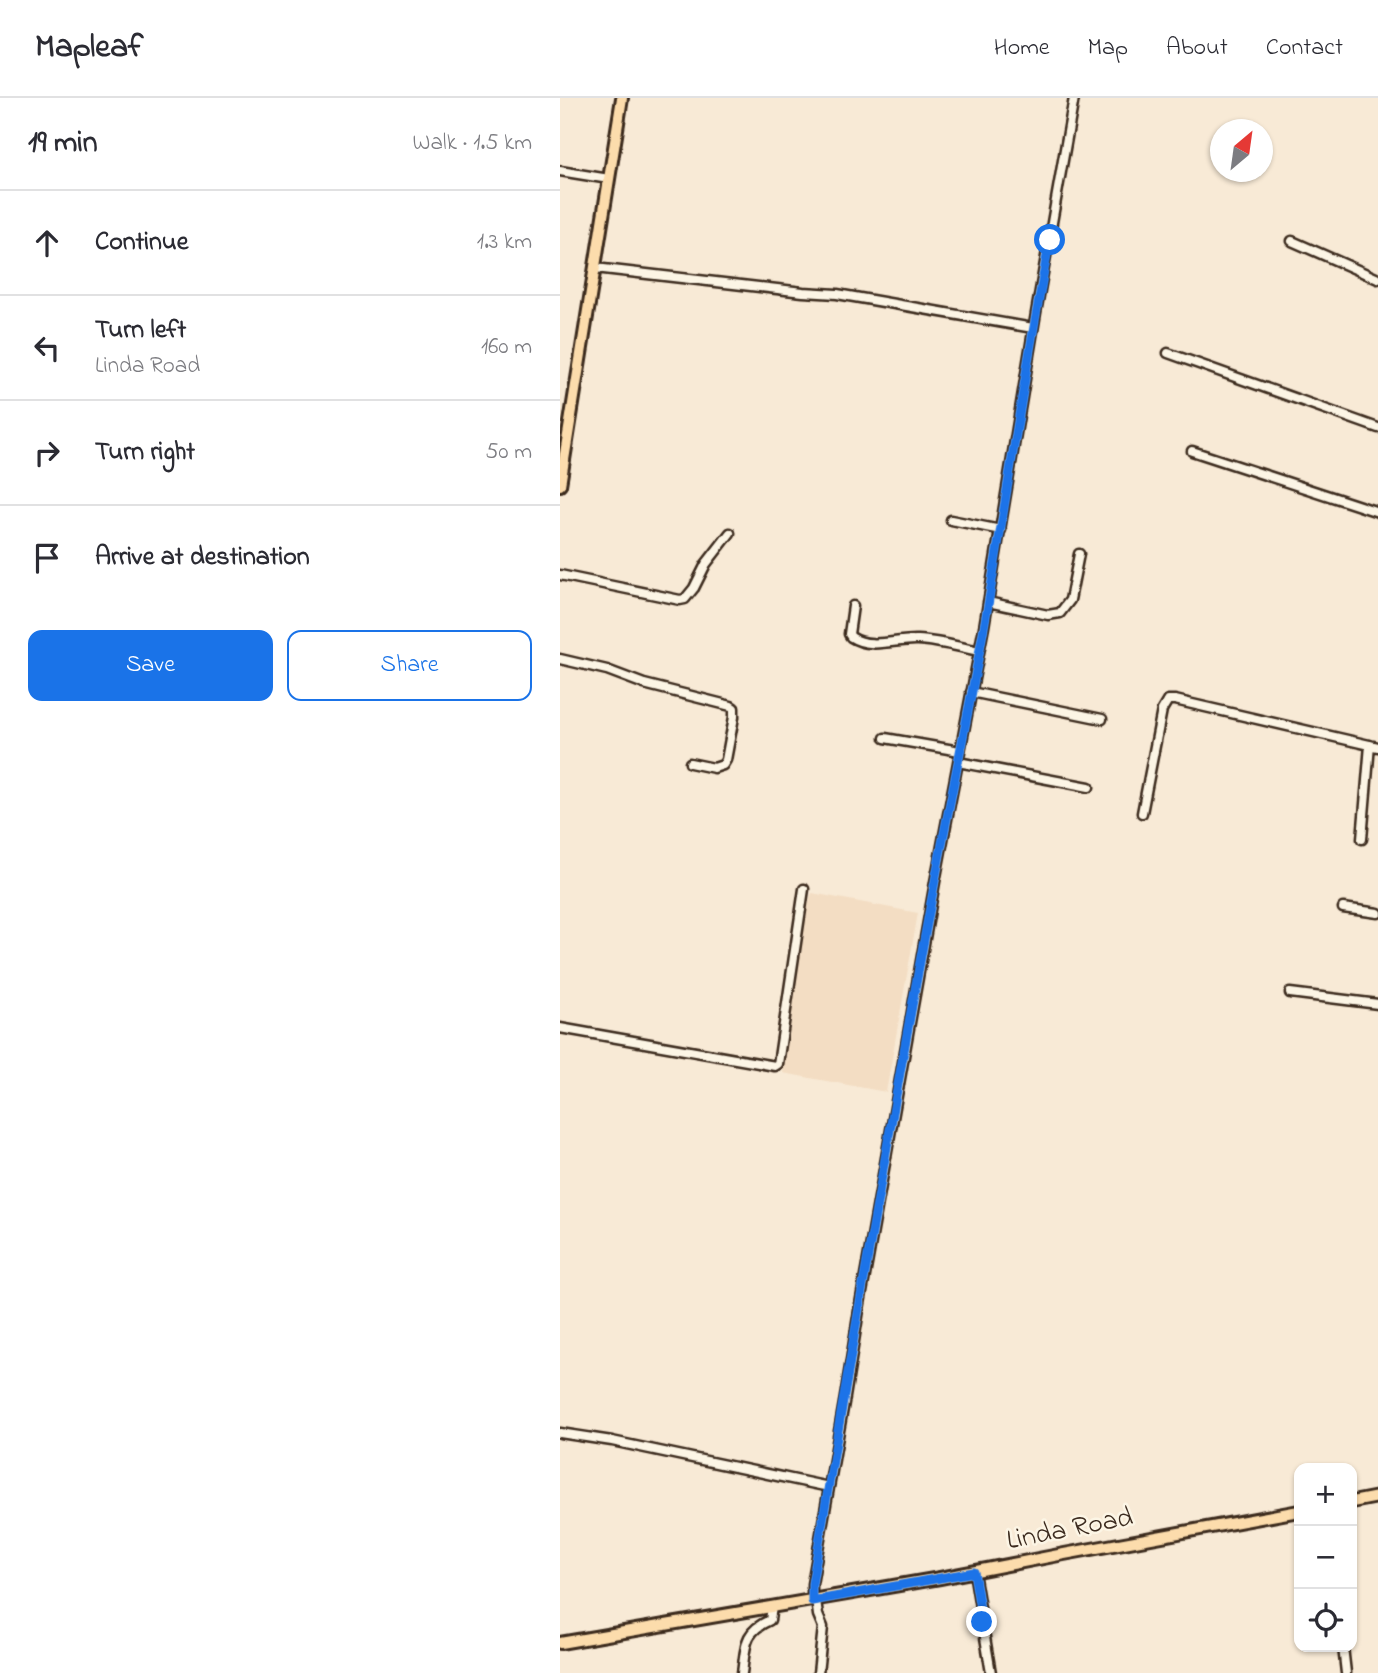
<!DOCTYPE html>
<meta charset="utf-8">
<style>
:root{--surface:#fff;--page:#f2f2f3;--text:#2b2b33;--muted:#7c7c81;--line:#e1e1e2;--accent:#1a73e8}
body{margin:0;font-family:"Indie Flower",sans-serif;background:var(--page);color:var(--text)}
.controls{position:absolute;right:21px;bottom:21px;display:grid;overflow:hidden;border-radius:14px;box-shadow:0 2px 5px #0004}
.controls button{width:63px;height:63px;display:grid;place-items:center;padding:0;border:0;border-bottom:2px solid var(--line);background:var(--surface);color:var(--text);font:35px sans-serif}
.compass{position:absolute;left:650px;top:21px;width:63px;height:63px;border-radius:50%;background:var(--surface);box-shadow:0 2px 5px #0004;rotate:29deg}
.stop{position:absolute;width:21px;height:21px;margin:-16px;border:5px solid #1a73e8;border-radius:50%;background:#fff}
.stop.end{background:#1a73e8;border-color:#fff;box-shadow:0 2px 7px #0008}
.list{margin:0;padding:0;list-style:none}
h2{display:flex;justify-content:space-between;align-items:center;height:91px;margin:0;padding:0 28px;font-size:30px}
h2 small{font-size:23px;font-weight:400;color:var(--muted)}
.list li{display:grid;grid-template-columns:46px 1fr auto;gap:21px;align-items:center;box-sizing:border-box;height:105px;padding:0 28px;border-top:2px solid var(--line)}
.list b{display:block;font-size:26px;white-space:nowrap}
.list p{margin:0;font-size:23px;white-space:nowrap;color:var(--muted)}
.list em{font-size:23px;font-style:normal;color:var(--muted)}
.actions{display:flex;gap:14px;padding:21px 28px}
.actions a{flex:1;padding:16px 0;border:2px solid var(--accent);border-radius:14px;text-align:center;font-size:24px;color:var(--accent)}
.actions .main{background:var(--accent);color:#fff}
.icon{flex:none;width:38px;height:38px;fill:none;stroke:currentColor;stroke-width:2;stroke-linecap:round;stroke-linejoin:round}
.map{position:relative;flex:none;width:818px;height:1575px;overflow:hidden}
header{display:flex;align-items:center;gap:42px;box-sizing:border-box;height:98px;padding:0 35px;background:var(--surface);border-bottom:2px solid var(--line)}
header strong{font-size:33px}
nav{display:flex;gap:38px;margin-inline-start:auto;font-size:24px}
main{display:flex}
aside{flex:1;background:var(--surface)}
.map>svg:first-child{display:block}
</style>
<header>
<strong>Mapleaf</strong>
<nav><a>Home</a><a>Map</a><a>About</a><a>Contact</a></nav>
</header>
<main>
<aside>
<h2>19 min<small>Walk · 1.5 km</small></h2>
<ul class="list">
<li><svg class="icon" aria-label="ahead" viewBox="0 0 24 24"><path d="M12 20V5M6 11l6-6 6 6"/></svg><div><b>Continue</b></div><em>1.3 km</em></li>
<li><svg class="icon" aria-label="left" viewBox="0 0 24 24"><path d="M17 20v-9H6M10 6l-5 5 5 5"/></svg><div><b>Turn left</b><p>Linda Road</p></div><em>160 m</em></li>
<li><svg class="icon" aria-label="right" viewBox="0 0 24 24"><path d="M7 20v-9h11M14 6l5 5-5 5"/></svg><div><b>Turn right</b></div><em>50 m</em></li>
<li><svg class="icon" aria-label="arrive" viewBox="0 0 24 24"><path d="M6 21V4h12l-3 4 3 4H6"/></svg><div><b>Arrive at destination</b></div></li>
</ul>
<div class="actions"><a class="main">Save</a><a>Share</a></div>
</aside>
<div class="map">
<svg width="818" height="1575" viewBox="0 0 818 1575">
<rect width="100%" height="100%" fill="#f8ead6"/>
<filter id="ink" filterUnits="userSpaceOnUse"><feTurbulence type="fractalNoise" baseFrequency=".0143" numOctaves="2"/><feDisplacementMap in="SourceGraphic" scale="14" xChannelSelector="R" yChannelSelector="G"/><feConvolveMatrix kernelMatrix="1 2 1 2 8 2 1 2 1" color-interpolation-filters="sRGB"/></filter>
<g filter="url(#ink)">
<path fill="#f3ddc3" d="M252 795 358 815 326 994 223 975 241 828Z"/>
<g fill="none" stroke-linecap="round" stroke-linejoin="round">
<g stroke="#3b2a1e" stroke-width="13">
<path id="minor" d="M0 73 49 81
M732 143 818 181
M35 170 243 194 277 196 473 230
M608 255 818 330
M632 353 818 414
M391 422 441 432
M0 477 120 502 125 501 134 490 146 466 170 435
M428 504 488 517 500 515 510 502 519 456
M293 508 289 536 291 539C311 552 336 541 358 542 378 543 399 549 419 553
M0 561 47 572 84 586 171 608 174 610V619L166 662 163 667 154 670 130 665
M411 594 542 621
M325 640 400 653
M398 664 529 689
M582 715 602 612 608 602H615L818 649
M802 741 810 647
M783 810 818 815
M730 895 818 906
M0 930 215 968 218 966 244 791
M0 1335 52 1343 269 1389
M414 1474 431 1575
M256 1502 258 1517 263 1529 258 1575
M252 1503V1486L285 1299 300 1206 375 784 424 529 476 215 514 0
M783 1549 786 1575
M182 1575C186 1548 183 1534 210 1522L212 1509"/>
</g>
<g stroke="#3b2a1e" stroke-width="16">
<path id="major" d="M0 387 62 0
M792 1404 818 1399
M0 1545 380 1480 504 1456 739 1413"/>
</g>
<use href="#minor" stroke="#fcf5e5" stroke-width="8"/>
<use href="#major" stroke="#fcdcac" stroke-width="10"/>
</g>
</g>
<g fill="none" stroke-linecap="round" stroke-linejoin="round" filter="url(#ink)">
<path stroke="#1a73e8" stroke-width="9" d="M422 1524 414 1474 252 1503V1486C292 1251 331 1017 375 783 392 691 412 599 428 507 449 385 466 263 490 142"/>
</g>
<g text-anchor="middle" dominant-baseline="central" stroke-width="5" stroke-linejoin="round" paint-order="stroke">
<g font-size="28" fill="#3b2a1e" stroke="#fcf5e5">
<text transform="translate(510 1432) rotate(-11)">Linda Road</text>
</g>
</g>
</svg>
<div class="controls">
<button>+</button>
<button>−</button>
<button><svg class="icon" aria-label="locate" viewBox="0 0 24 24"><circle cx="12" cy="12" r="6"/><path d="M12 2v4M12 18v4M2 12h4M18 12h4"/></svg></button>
</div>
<svg class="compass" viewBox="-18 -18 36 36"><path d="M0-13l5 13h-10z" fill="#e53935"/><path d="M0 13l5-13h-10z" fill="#7c7c81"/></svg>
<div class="stop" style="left:490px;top:142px"></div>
<div class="stop end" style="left:422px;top:1524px"></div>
</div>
</main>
